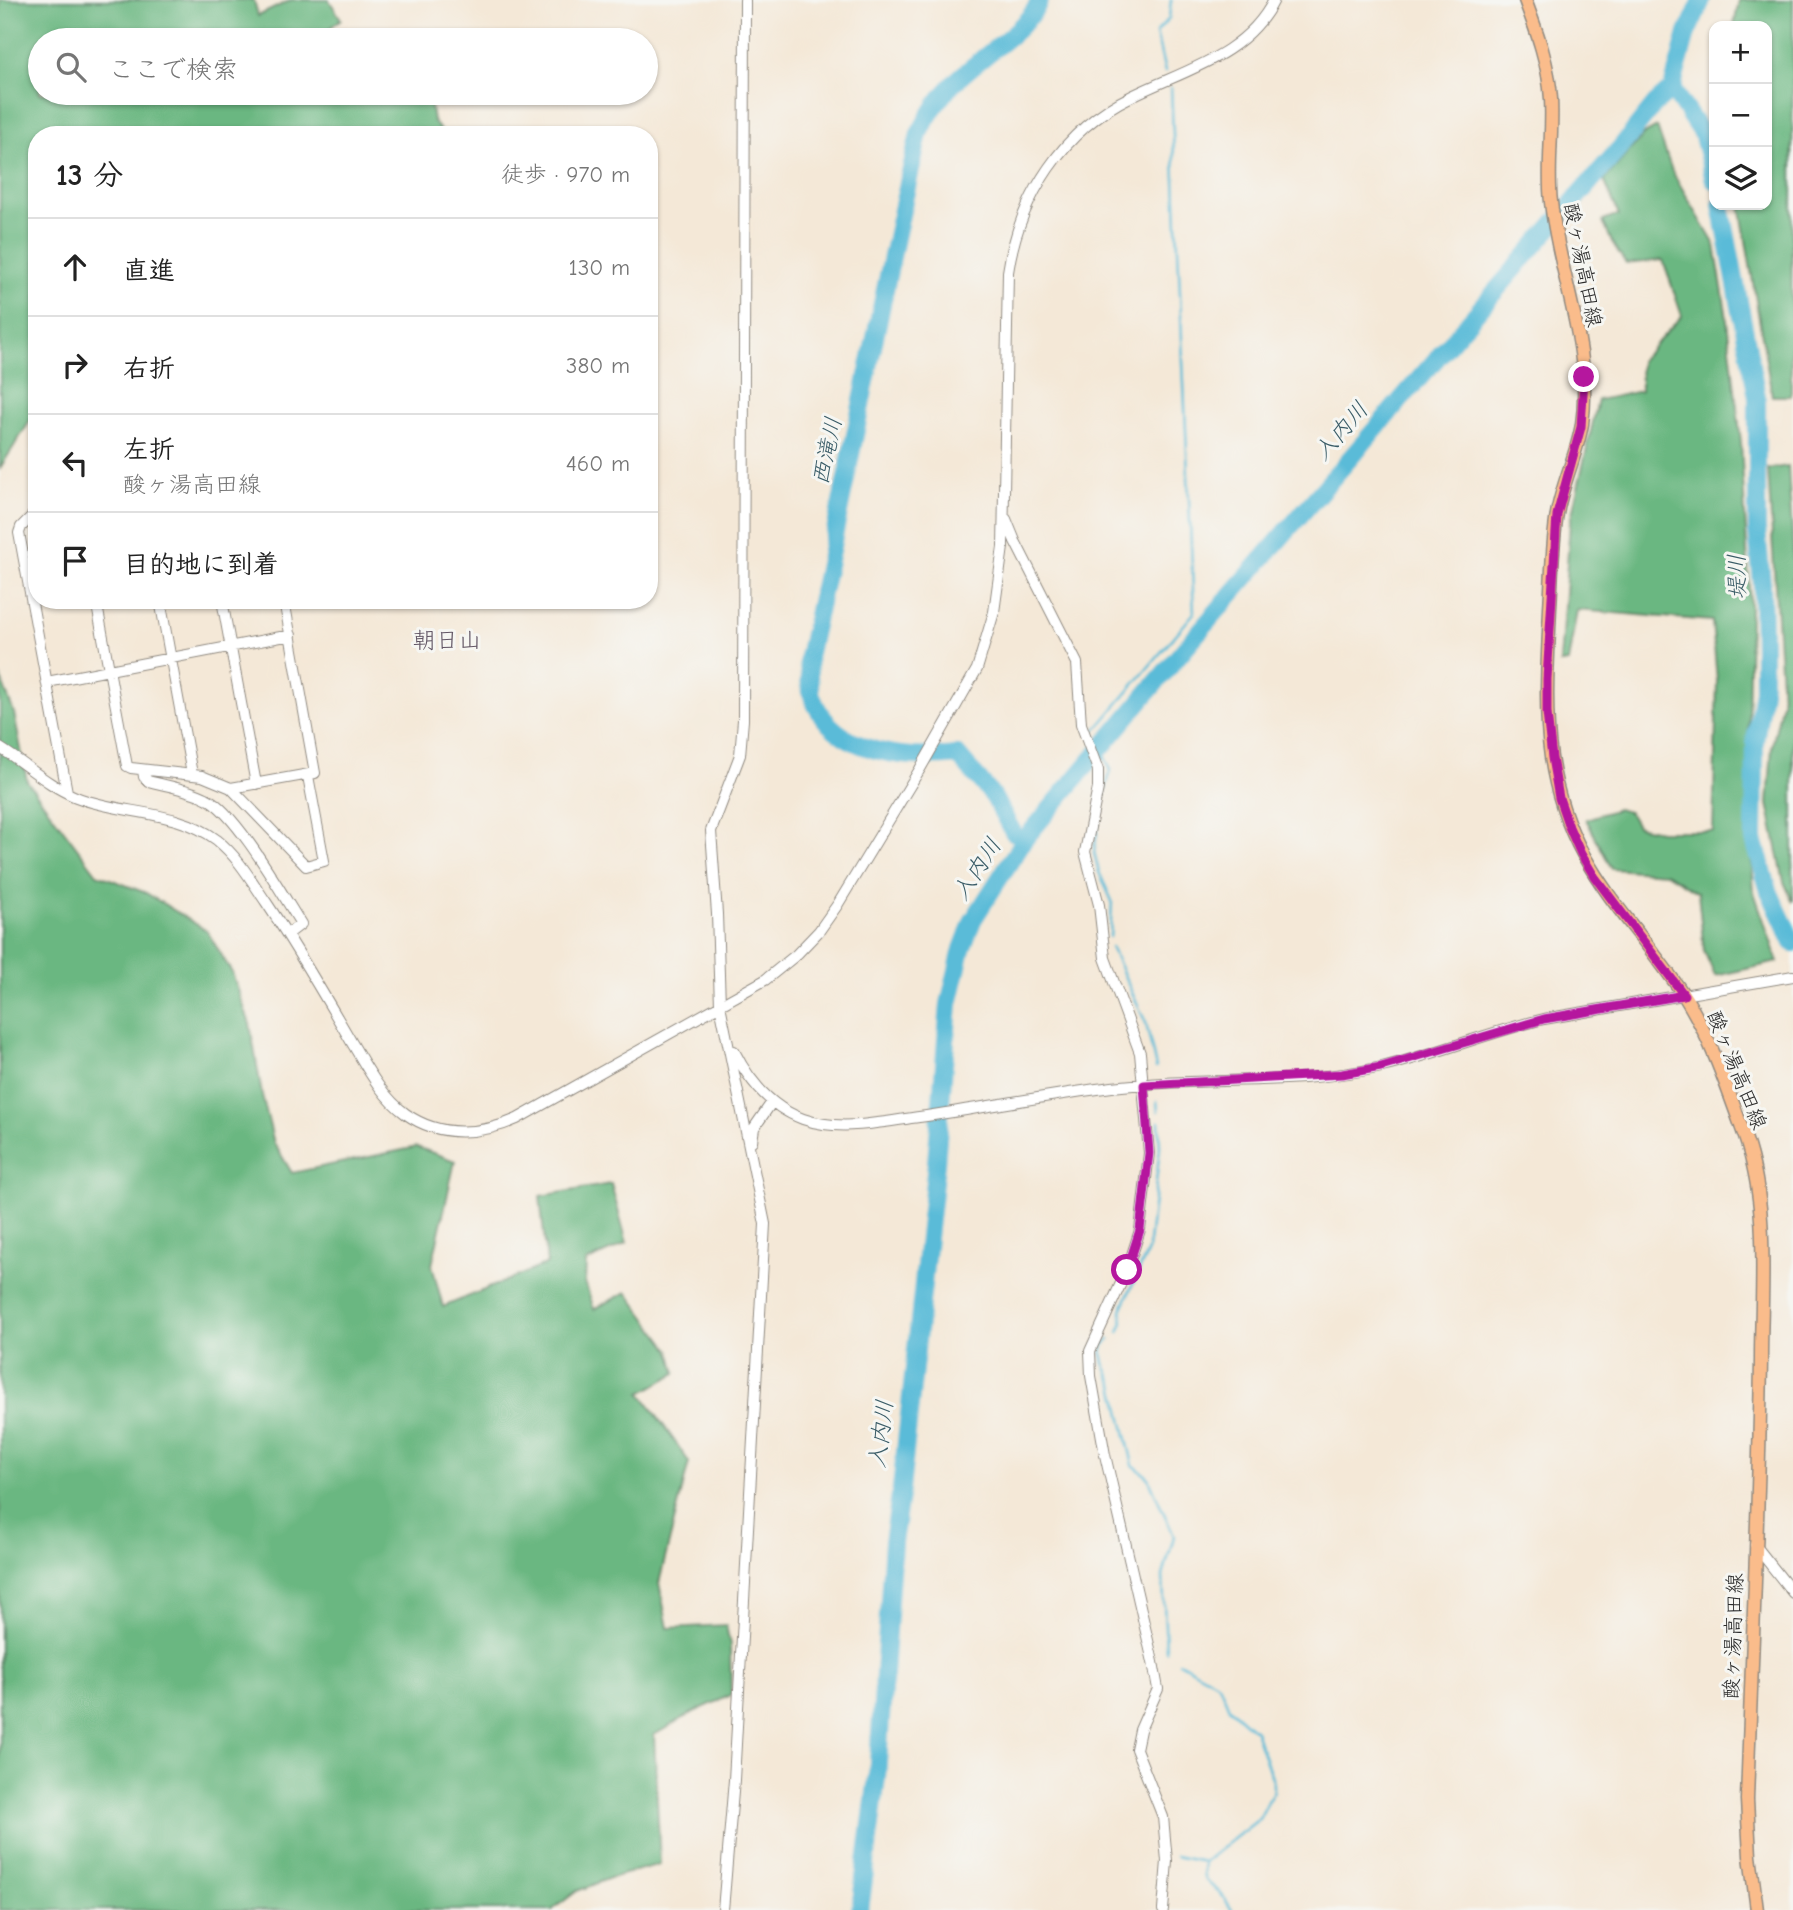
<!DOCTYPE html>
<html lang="ja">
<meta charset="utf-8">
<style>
:root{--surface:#fff;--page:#f2f2f2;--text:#222;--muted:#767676;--line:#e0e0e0}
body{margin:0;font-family:"Comic Neue","Klee One",sans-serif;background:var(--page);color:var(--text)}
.controls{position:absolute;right:21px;top:21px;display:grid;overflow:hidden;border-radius:14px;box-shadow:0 2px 5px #0004}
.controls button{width:63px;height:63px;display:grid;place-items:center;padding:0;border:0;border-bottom:2px solid var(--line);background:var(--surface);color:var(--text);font:35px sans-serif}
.stop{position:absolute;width:21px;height:21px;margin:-16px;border:5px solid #b5179e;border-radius:50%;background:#fff}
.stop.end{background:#b5179e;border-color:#fff;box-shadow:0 2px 7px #0008}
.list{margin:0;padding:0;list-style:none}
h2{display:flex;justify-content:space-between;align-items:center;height:91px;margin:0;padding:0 28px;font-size:30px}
h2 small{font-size:23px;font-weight:400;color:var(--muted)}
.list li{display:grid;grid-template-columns:46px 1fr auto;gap:21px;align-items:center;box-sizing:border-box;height:98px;padding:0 28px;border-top:2px solid var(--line)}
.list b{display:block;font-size:26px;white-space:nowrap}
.list p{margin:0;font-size:23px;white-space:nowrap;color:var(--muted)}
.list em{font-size:23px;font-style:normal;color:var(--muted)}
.icon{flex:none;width:38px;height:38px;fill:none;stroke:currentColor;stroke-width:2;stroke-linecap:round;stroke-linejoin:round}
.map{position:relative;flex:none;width:1793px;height:1910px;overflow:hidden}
.search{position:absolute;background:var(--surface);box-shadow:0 2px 5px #0004;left:28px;top:28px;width:630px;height:77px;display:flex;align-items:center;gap:18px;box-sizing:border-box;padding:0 24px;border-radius:38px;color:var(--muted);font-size:26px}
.panel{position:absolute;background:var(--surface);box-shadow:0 2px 5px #0004;left:28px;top:126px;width:630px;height:483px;border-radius:28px}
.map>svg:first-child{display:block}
</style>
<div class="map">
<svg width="1793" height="1910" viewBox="0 0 1793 1910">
<rect width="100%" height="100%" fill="#f6f6f2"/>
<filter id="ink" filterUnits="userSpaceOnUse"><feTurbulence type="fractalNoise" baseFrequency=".0143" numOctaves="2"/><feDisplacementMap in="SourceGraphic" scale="14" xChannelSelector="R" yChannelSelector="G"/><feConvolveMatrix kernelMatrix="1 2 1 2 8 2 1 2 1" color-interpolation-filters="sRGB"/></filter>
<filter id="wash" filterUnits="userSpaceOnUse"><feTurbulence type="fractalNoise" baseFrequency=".00686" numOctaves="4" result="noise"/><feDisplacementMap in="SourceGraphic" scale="28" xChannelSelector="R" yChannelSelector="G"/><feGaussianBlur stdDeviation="1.57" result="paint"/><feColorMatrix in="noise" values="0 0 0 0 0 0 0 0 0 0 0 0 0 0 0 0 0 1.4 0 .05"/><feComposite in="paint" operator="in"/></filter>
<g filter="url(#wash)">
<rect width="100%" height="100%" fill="#f4e8d7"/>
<path fill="#6ab781" stroke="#4a7156" stroke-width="2" d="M0 0H254L258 16 291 0H329L341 19 315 40H40V93H429L433 121 444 135H37V410L0 468Z
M1739 0H1793L1791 396H1772L1740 205H1767V26H1734Z
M1657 127 1672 171 1715 245 1726 312 1741 442 1750 605 1747 798 1754 892 1778 962 1715 976 1704 951 1698 893 1666 873 1612 869 1586 819 1617 809 1629 812 1637 826 1660 831H1713L1717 681 1712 621 1577 610 1568 662 1560 663 1570 522 1598 400 1641 391 1640 361 1682 316 1663 260 1626 264 1611 240 1603 221 1619 215 1604 180 1644 134Z
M1788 466 1793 549V902L1784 882 1768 804 1772 747 1782 701 1768 469Z
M0 676 14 713 27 781 97 874 146 893 207 931 232 973 250 1024 262 1095 274 1143 292 1173 417 1147 455 1161 432 1265 443 1307 547 1264 540 1196 611 1184 627 1243 586 1262 585 1282 594 1309 627 1292 670 1350 676 1373 641 1393 689 1462 659 1583 668 1628 726 1625 730 1645 731 1695 696 1711 654 1735 660 1864 610 1878 577 1891 552 1910H0Z"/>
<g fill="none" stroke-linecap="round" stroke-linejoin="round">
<path stroke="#5abbd8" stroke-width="2.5" d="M1165 72 1156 33 1169 18 1171 0
M1110 937 1112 901 1099 872 1094 852 1101 805 1111 770 1093 733 1194 613 1171 88
M1111 947 1146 1023 1156 1068
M1157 1101 1158 1111
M1119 1332 1123 1322 1121 1310 1148 1251 1160 1147 1159 1122
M1110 1339 1104 1345 1102 1353 1104 1363 1114 1385 1133 1465 1148 1477 1174 1536 1163 1576 1166 1651
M1175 1856 1204 1862 1259 1819 1273 1792V1781L1255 1731 1229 1708 1219 1684 1179 1662
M1204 1862C1201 1880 1206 1881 1218 1891 1224 1896 1228 1904 1232 1910"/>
<path stroke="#5abbd8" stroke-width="18" d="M1702 0 1687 33 1672 89 1703 136 1714 180
M1721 205 1757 397V529L1762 584 1763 647V691L1755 741 1754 840 1769 891 1793 943
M1013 832 993 796 958 755C908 760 835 755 813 699 808 686 809 671 808 657 847 483 879 307 919 134 928 116 939 98 953 84 976 59 1027 31 1040 0
M860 1910 877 1777 893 1542 901 1489 936 1163 949 1004 962 949 973 920 1024 840 1191 641 1619 149 1655 104 1672 89"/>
</g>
</g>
<g filter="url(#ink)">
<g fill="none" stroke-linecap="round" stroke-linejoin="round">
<g stroke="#908a81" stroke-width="12">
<path id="minor" d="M37 511 21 527 19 533 67 792
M1006 519 1015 541 1077 663 1081 724 1098 770V788L1085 852 1099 905 1105 958 1140 1053 1149 1153 1140 1230 1127 1270 1090 1351 1091 1376 1105 1455 1153 1662 1158 1689 1140 1730 1136 1749 1163 1817 1167 1861 1163 1910
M96 600 127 766 131 768 202 776 231 788 306 866 324 861 308 776
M160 600 192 774
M222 600 256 784
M47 682 291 635
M0 748C26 764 47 785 76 797 122 815 176 809 217 840 238 857 251 880 266 902 297 948 324 995 352 1043 367 1068 382 1097 406 1114 440 1138 481 1135 517 1119L765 980 796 955 819 931 838 904 920 769 977 669 994 612 1003 547 1008 272C1019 198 1063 129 1132 96 1184 70 1246 56 1274 0
M143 770 144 777 148 781C167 786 189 789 206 798 236 812 282 894 301 924L288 934
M231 788 315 773 284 600
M734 1051C749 1081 770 1107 803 1119 840 1132 881 1122 919 1117 983 1108 1048 1095 1112 1087 1201 1076 1294 1087 1382 1067 1437 1054 1489 1032 1544 1019L1793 976
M752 1141 754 1128 772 1102
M1755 1545 1793 1593
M723 1910 734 1780 765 1224 720 1005 717 914 711 831 740 755 743 720 745 0"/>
</g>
<g stroke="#908a81" stroke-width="15">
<path id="major" d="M1525 0C1537 32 1549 65 1551 99 1553 133 1547 168 1551 202 1559 276 1593 350 1582 424 1577 454 1562 484 1557 514 1552 545 1552 577 1550 608 1548 658 1544 708 1551 757 1567 864 1624 908 1681 991 1708 1030 1729 1092 1745 1137 1770 1209 1761 1285 1761 1360 1759 1507 1752 1653 1747 1800L1750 1856 1757 1910"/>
</g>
<use href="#minor" stroke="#fff" stroke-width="10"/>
<use href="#major" stroke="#fabc8b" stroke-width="12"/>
</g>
</g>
<g fill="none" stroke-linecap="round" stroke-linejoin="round" filter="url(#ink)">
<path stroke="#b5179e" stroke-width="9" d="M1127 1270 1140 1230 1149 1153 1144 1085 1342 1074 1381 1067 1544 1019 1684 995 1594 876 1581 854 1569 827 1559 798 1552 758 1547 713V679L1557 515 1581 427 1584 377"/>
</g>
<g text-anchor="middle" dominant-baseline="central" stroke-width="6" stroke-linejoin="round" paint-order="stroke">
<g font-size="21" fill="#2b2b2b" stroke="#f6f6f2">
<text transform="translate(1583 265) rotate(79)">酸ヶ湯高田線</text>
<text transform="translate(1737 1070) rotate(68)">酸ヶ湯高田線</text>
<text transform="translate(1733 1636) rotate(-88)">酸ヶ湯高田線</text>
</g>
<g font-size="23" font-style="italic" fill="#3b5d68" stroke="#f6f6f2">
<text transform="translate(1341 431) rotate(-49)">入内川</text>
<text transform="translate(827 451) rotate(-78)">西滝川</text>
<text transform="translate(1737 577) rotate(-91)">堤川</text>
<text transform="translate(977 869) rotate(-57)">入内川</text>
<text transform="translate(881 1434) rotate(-83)">入内川</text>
</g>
<g font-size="23" fill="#615564" stroke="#f6f6f2">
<text x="447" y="640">朝日山</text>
</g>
</g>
</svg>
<div class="controls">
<button>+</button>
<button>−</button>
<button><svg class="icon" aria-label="layers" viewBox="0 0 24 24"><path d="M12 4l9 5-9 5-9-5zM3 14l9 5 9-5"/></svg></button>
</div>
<div class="stop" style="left:1127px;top:1270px"></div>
<div class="stop end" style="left:1584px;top:377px"></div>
<div class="search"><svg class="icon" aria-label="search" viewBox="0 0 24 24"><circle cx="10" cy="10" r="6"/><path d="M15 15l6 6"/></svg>ここで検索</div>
<section class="panel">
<h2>13 分<small>徒歩 · 970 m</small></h2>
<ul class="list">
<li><svg class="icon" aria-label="ahead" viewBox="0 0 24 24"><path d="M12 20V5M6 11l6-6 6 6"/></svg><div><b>直進</b></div><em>130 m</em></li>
<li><svg class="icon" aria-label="right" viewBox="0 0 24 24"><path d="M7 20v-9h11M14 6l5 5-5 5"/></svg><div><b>右折</b></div><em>380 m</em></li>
<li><svg class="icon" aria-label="left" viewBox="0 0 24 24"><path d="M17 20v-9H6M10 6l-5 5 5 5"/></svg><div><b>左折</b><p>酸ヶ湯高田線</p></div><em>460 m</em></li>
<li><svg class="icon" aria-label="arrive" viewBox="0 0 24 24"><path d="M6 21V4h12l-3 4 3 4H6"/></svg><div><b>目的地に到着</b></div></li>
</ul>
</section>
</div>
